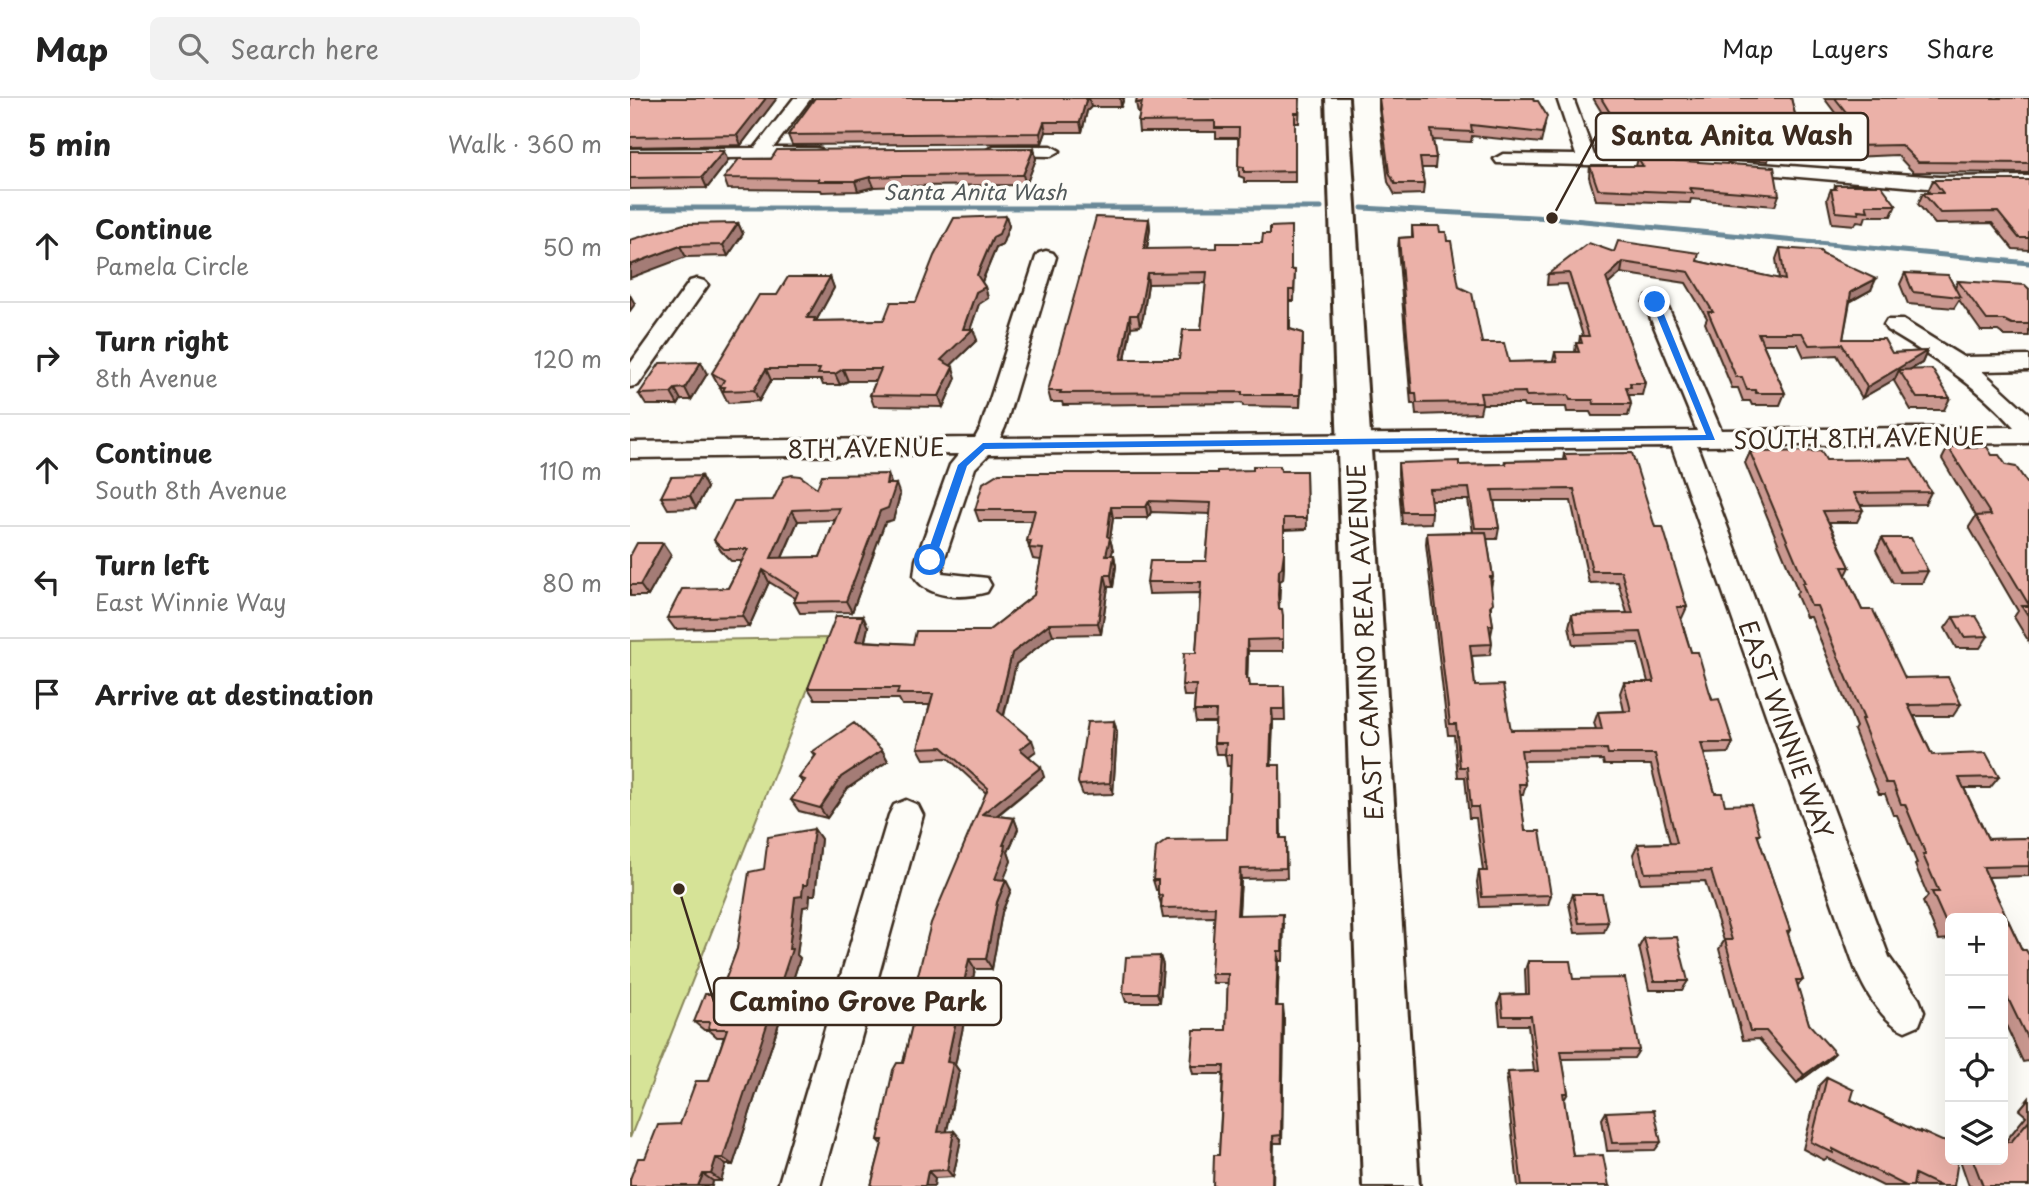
<!DOCTYPE html>
<meta charset="utf-8">
<style>
:root{--surface:#fff;--page:#f2f2f2;--text:#222;--muted:#767676;--line:#e0e0e0}
body{margin:0;font-family:"Playpen Sans",sans-serif;background:var(--page);color:var(--text)}
.controls{position:absolute;right:21px;bottom:21px;display:grid;overflow:hidden;border-radius:10px;box-shadow:0 7px 28px #0002}
.controls button{width:63px;height:63px;display:grid;place-items:center;padding:0;border:0;border-bottom:2px solid var(--line);background:var(--surface);color:var(--text);font:35px sans-serif}
.stop{position:absolute;width:21px;height:21px;margin:-16px;border:5px solid #1a73e8;border-radius:50%;background:#fff}
.stop.end{background:#1a73e8;border-color:#fff;box-shadow:0 2px 7px #0008}
.list{margin:0;padding:0;list-style:none}
h2{display:flex;justify-content:space-between;align-items:center;height:91px;margin:0;padding:0 28px;font-size:30px}
h2 small{font-size:23px;font-weight:400;color:var(--muted)}
.list li{display:grid;grid-template-columns:46px 1fr auto;gap:21px;align-items:center;box-sizing:border-box;height:112px;padding:0 28px;border-top:2px solid var(--line)}
.list b{display:block;font-size:26px;white-space:nowrap}
.list p{margin:0;font-size:23px;white-space:nowrap;color:var(--muted)}
.list em{font-size:23px;font-style:normal;color:var(--muted)}
.icon{flex:none;width:38px;height:38px;fill:none;stroke:currentColor;stroke-width:2;stroke-linecap:round;stroke-linejoin:round}
.map{position:relative;flex:none;width:1399px;height:1088px;overflow:hidden}
header{display:flex;align-items:center;gap:42px;box-sizing:border-box;height:98px;padding:0 35px;background:var(--surface);border-bottom:2px solid var(--line)}
header strong{font-size:33px}
nav{display:flex;gap:38px;margin-inline-start:auto;font-size:24px}
.search{width:490px;height:63px;background:var(--page);display:flex;align-items:center;gap:18px;box-sizing:border-box;padding:0 24px;border-radius:10px;color:var(--muted);font-size:26px}
main{display:flex}
aside{flex:1;background:var(--surface)}
.map>svg:first-child{display:block}
</style>
<header>
<strong>Map</strong>
<div class="search"><svg class="icon" aria-label="search" viewBox="0 0 24 24"><circle cx="10" cy="10" r="6"/><path d="M15 15l6 6"/></svg>Search here</div>
<nav><a>Map</a><a>Layers</a><a>Share</a></nav>
</header>
<main>
<aside>
<h2>5 min<small>Walk · 360 m</small></h2>
<ul class="list">
<li><svg class="icon" aria-label="ahead" viewBox="0 0 24 24"><path d="M12 20V5M6 11l6-6 6 6"/></svg><div><b>Continue</b><p>Pamela Circle</p></div><em>50 m</em></li>
<li><svg class="icon" aria-label="right" viewBox="0 0 24 24"><path d="M7 20v-9h11M14 6l5 5-5 5"/></svg><div><b>Turn right</b><p>8th Avenue</p></div><em>120 m</em></li>
<li><svg class="icon" aria-label="ahead" viewBox="0 0 24 24"><path d="M12 20V5M6 11l6-6 6 6"/></svg><div><b>Continue</b><p>South 8th Avenue</p></div><em>110 m</em></li>
<li><svg class="icon" aria-label="left" viewBox="0 0 24 24"><path d="M17 20v-9H6M10 6l-5 5 5 5"/></svg><div><b>Turn left</b><p>East Winnie Way</p></div><em>80 m</em></li>
<li><svg class="icon" aria-label="arrive" viewBox="0 0 24 24"><path d="M6 21V4h12l-3 4 3 4H6"/></svg><div><b>Arrive at destination</b></div></li>
</ul>
</aside>
<div class="map">
<svg width="1399" height="1088" viewBox="0 0 1399 1088">
<rect width="100%" height="100%" fill="#fdfcf7"/>
<filter id="ink" filterUnits="userSpaceOnUse"><feTurbulence type="fractalNoise" baseFrequency=".0143" numOctaves="2"/><feDisplacementMap in="SourceGraphic" scale="14" xChannelSelector="R" yChannelSelector="G"/><feConvolveMatrix kernelMatrix="1 2 1 2 8 2 1 2 1" color-interpolation-filters="sRGB"/></filter>
<g filter="url(#ink)">
<path fill="#d6e397" stroke="#88865a" stroke-width="2" d="M198 540 0 1040V543Z"/>
<g fill="none" stroke-linecap="round" stroke-linejoin="round">
<path stroke="#698897" stroke-width="5" d="M0 110H691
M732 110 922 120 1399 165"/>
<g stroke="#3b2a1e" stroke-width="5">
<path id="minor" d="M164 0H181L143 50H185L191 51 194 55 191 59 0 61V51L125 50Z
M927 0H943L964 57 1048 59 1057 64 1048 69 867 65 864 61 873 56 946 57Z
M364 48H421L430 53 421 58 358 57 355 53Z
M1105 64 1309 79 1399 78V90L1309 91 1099 73 1096 69 1099 65Z
M416 153 423 155 426 159 375 329 370 340 1067 333 1014 204 1017 199H1033L1036 204 1091 332 1384 329C1348 288 1304 260 1257 232L1254 227 1257 222H1273L1333 259 1399 258V272L1352 273 1399 316V345L1067 348 1259 859 1289 901 1294 914 1289 927 1275 933C1252 924 1235 893 1225 870L1042 349 359 356 345 370 314 462 312 475 357 480 361 487 357 494C333 501 298 501 284 478L286 462 320 367 329 356 0 360V344L345 340 351 329 406 159 409 155Z
M67 181 74 183 78 187 8 287 0 289V266L60 183Z
M276 702 288 707 293 717 190 1088H148L259 717 264 707Z"/>
</g>
<g stroke="#3b2a1e" stroke-width="6">
<path id="tertiary" d="M696 0H718L789 1088H733Z"/>
</g>
<use href="#minor" fill="#fdfcf7" fill-rule="evenodd"/>
<use href="#tertiary" fill="#fdfcf7" fill-rule="evenodd"/>
</g>
<path fill="#ca9890" stroke="#3b2a1e" stroke-width="2" fill-rule="evenodd" d="M0 0H147L111 47 0 49Z
M185 0H494L491 9H461L457 13 452 34H416L412 45 162 47 158 37Z
M670 0 669 25H665V84H614V80L609 78 608 40H586V34H509L508 24 510 15H508L506 5Z
M749 0 904 3 915 27 911 45 842 38 841 44 803 42 806 60 805 70H791L794 86 793 96 765 97 758 84 749 12Z
M963 0H1161L1168 29 1215 28 1194 0H1399V75L1283 74 1267 57 1222 59 1221 61 1140 54 1138 63 997 54 986 38Z
M404 50 406 61 396 87 274 88 244 89 228 93 192 94 191 92 98 91 94 80 141 61Z
M0 53 98 63 77 90 0 91Z
M1008 60 1149 97 1145 108 1061 101 1060 105 966 102 959 79 960 68H1006Z
M1303 82H1399V152L1383 151 1362 125 1305 126 1288 106 1293 95H1300L1298 93Z
M1205 87 1266 107 1261 118H1236L1234 124 1227 123 1225 127 1202 125 1197 101 1201 91H1204Z
M376 118 379 128 372 147 366 150 352 184 355 189 358 200 349 206 340 231 347 242 320 268 326 280 313 309 244 308 240 297 246 283H218L210 287H193L191 282H141L129 303 98 305 90 289 91 288 88 286 82 275 147 197 200 179 204 190 186 223 254 222 286 204Z
M519 121 520 131 517 151 665 172 664 203H660V231L673 235 670 309 613 308 612 305 433 307 432 304H421L418 293ZM576 185 571 232 549 261H495L501 229 510 228 513 219 518 186Z
M108 125 113 136 98 158 56 159 0 142Z
M782 128 810 134 817 143 829 189 852 245 879 264 923 263 925 254H945L946 245H949L950 238H953L937 186 917 187 918 176 984 154 1067 163 1149 181 1146 161 1150 150 1192 156 1241 192 1220 204 1213 241 1262 255 1297 253 1292 265 1280 272 1320 300 1314 312H1281L1264 283 1265 281 1232 300 1207 257 1174 259 1168 246H1133L1155 295 1150 307H1122L1120 303H1113L1108 290H1102L1075 225 1077 220 1056 185 991 175 978 186 1015 285 1012 297H999L1001 306 998 318H962L960 314H937L936 309H894L893 306H852L850 315 786 317 785 306H781L768 150 769 140 782 139Z
M1275 175 1325 190 1328 183 1399 191V238H1375L1368 233H1351L1329 202 1324 210 1278 206 1270 186Z
M77 276 61 302H51L48 307H16L9 296Z
M1318 349 1362 357 1376 367 1399 388V544L1384 519 1388 513 1339 429 1346 418 1312 361Z
M1120 354 1196 362 1301 394 1295 406 1230 407 1233 412 1227 424H1199L1220 469 1216 477 1232 512 1275 580 1331 606 1323 618H1284L1302 657 1369 679 1360 690H1334L1358 741 1399 740V778L1358 779 1392 852 1399 857V963L1393 964 1373 921V820H1320V841L1309 842 1293 804 1298 798 1285 767 1287 765 1267 717H1263L1255 696H1249L1224 632 1226 629 1181 519H1176L1166 496 1168 493 1115 365Z
M934 356 1025 429 1057 509 1052 520H1051L1061 554 1103 645 1098 655 1074 656 1085 695 1095 707 1130 736 1128 739 1160 832 1158 836 1173 882 1167 888 1179 926 1197 963 1167 985 1129 941 1113 942 1089 851 1094 843 1075 783 1010 785 1003 756 1008 746 1040 745 1021 667H974L973 662 892 663 896 686 893 697H890L895 733 921 797 918 807 850 809 847 784 849 773H853L846 720H839L835 679H828L824 637H818L796 446 797 435 843 434 838 402H800L802 414 801 425 772 426 768 376V365L829 367 874 366 875 363 933 362ZM864 403H941L959 485 988 484 997 515 942 516 939 528 943 547 1008 545 1018 584H994L990 595 994 613 968 614 964 625 966 631 881 632 845 588 842 558 860 557 862 546 861 537 863 527 861 516V490L863 479 857 441H867L869 430Z
M651 373H676L677 431 654 432V467L653 481 650 483 649 509 653 518V553H618L617 581H619L620 588H654L655 622H643L641 667H650L651 740H656L657 780 611 781 609 817 654 826 653 863H649L647 908 654 917 652 1045H644L589 1057 593 976H563L561 968 596 932 598 885H583L581 876 585 819 533 820 531 810V806L528 796V792H526L523 782 597 741 600 668H597L595 656H586L584 645 585 624H566L564 613 565 598H554L552 587 566 555 570 495 519 496 517 484 576 463 580 416 521 414 518 420H483L480 441 483 452 481 457H484L486 468 483 489H478L471 536 423 537 386 566 374 618 406 653 399 658 414 679 367 718 384 720 388 731 378 754 381 763 373 782 381 792 372 814 362 871H345L325 967 329 973 317 1033 331 1041 323 1079 305 1080 304 1088H241L252 1046 248 1042 273 965 292 888 287 881 356 695 318 660 294 661 288 650 300 607H272L269 601H185L178 590 238 529 235 543 283 546 358 533 404 497 411 462 403 461 397 443 402 423H349L345 412 587 375Z
M71 378 77 390 66 410 38 411 31 399Z
M262 386 270 397 263 422 255 424 222 514 170 515 164 504 165 500 139 484 119 529 45 531 37 520 98 490 112 463H101L91 453 84 442 143 402 187 390ZM205 422 190 459 152 460 168 423Z
M1252 440 1298 473 1292 485H1263L1246 452Z
M41 457 18 498H0V458Z
M1323 519 1358 538 1350 550H1326L1315 530Z
M484 623 487 634 483 696 453 697 448 684Z
M252 652 258 663 218 690 197 720 169 713 161 702 173 685 169 680 185 658 182 654Z
M184 731 191 741 185 797H180L179 808 173 809 167 857 170 860 103 1067H96L91 1083H83L82 1088H0L15 1060 50 1026 79 983 94 939H87L79 932H74L64 924 90 896 107 851 134 771Z
M943 796 978 824 974 834 945 835 939 806Z
M1014 840 1058 883 1052 892H1019L1009 849Z
M530 858 533 867 530 904H496L493 895Z
M898 863 943 881 1009 952 1004 960 932 961 938 995 934 1002 943 1058 979 1088H888L876 982 878 974 904 973 898 927H870L868 905 871 897 896 896 895 872Z
M1197 979 1221 1002 1288 1034 1290 1033 1324 1088H1286L1283 1086V1088H1253L1197 1060 1194 1062 1173 1051 1189 987Z
M1399 1000V1088H1339L1330 1062H1373L1375 1044 1396 1018 1389 1012Z
M976 1014 1031 1044 1025 1052 977 1053 972 1021Z"/>
<path fill="#a47c76" stroke="#3b2a1e" stroke-width="2" d="M136 0H147L111 47 107 37Z
M458 0H459L461 9 457 13 452 34 450 24 456 2Z
M490 0H494L491 9Z
M414 24 416 34 412 45 410 35Z
M404 50 406 61 396 87 393 77Z
M94 53 98 63 77 90 72 79Z
M240 79 244 89 228 93 225 83Z
M376 118 379 128 372 147 366 150 350 188 347 177 363 139Z
M519 121 520 131 515 162 514 151Z
M108 125 113 136 98 158 93 147Z
M50 148 56 159 0 180V167Z
M993 164 991 175 973 191 976 180Z
M517 175 518 186 513 219 510 228 508 217Z
M200 179 204 190 186 223 177 220Z
M1246 181 1241 192 1217 205 1221 194Z
M355 189 358 200 349 206 339 235 343 231 347 242 314 274 311 262 333 231 346 194Z
M0 197 5 206 0 213Z
M500 217 501 229 493 272 491 261Z
M673 235V246L670 309V297Z
M1297 253 1292 265 1272 276 1269 272 1265 281 1232 300 1237 289Z
M71 264 77 276 61 302 55 290Z
M323 269 326 280 313 309 309 298Z
M136 271 141 282 129 303 124 292Z
M213 271 218 283 210 287 205 276Z
M45 291 51 302 48 307 41 295Z
M258 376 262 388 256 386Z
M71 378 77 390 66 410 60 398Z
M266 386 270 397 263 422 255 424 222 514 216 503 250 413Z
M519 403 521 414 518 420 516 409Z
M481 409 483 420 480 441 483 452 478 468 476 457 477 438Z
M162 412 168 423 147 471 141 460Z
M654 420V467L653 481 650 483 649 509V472Z
M33 445 41 457 18 498 10 487Z
M484 457 486 468 483 489 481 477Z
M133 472 139 484 119 529 112 518Z
M475 477 478 489 471 536 468 525Z
M233 518 238 529 232 554 226 543Z
M419 526 423 537 386 566 372 624 368 613 382 555Z
M617 542 618 553 617 592 616 581Z
M642 611 643 622 641 678 640 667Z
M484 623 487 634 483 696 480 685Z
M402 642 406 653 394 662 390 651Z
M252 652 258 663 218 690 197 720 190 710 211 679Z
M411 669 414 679 356 726 352 716Z
M384 720 388 731 378 754 381 763 370 791 365 781 373 747Z
M184 731 191 741 185 797H180L179 808 173 809 167 857 170 860 103 1067 93 1060 159 851 165 799 173 787Z
M610 771 611 781 608 826 607 817Z
M376 782 381 792 372 814 362 871 356 861 367 804Z
M648 853 649 863 647 917 646 908Z
M530 858 533 867 530 904 527 895Z
M339 861 345 871 325 967 329 973 315 1041 308 1034 317 964Z
M653 908 654 917 652 1045 651 1037Z
M1205 955 1197 963 1167 985 1174 977Z
M324 1033 331 1041 323 1079 317 1072Z
M643 1038 644 1045 643 1088H642Z
M86 1060 96 1067 91 1083 81 1076Z
M298 1073 305 1080 304 1088H295Z
M73 1076 83 1083 82 1088H68Z"/>
<path fill="#ebb1a8" stroke="#3b2a1e" stroke-width="2" fill-rule="evenodd" d="M0 0H136L107 37 0 39Z
M185 0H458L456 2 450 24H414L410 35 158 37Z
M507 0H669V15H665V73L614 74V69L608 68 609 30H585V23L508 24 512 4 506 5Z
M749 0H903L904 3H908L917 18 912 35 841 27 842 34 801 32 806 60H790L794 86H765L759 74Z
M971 0H1161L1168 29 1227 28 1205 0H1399V65L1288 64 1271 47 1223 48 1225 50 1139 43 1141 53 999 44 988 28Z
M404 50 393 77 271 78 240 79 225 83H188L189 81 94 80 109 61H141L147 52Z
M0 53H94L72 79 0 80Z
M1008 60 1144 69 1149 97 1060 90 1063 95 968 91 960 68H1013Z
M1303 82H1399V140H1389L1368 114 1310 115 1293 95H1313Z
M1205 87H1251L1266 107H1236L1238 113 1228 112 1229 116 1206 114 1201 91H1206Z
M376 118 369 136 363 139 347 177 355 189 346 194 333 231H343L311 262 323 269 309 298 240 297 251 271H213L205 276H188L190 271H136L124 292 93 293 95 289H90L94 282 82 275 129 197H147L158 179H200L177 220H185L184 223 254 222 261 204H286L304 158 324 120Z
M466 119 519 121 514 151 587 150V145H632L633 136H640V129L661 128V172H665L664 192H659V231L673 235 670 297H612V294L430 295 431 293H418ZM577 174 571 232H553L549 261H491L500 217H508L511 208 517 175Z
M108 125 93 147 50 148 0 167V142L54 126Z
M782 128H809L810 134H816L817 143H821L829 189 842 195 852 245H874L879 264 927 263 925 254H949L946 245H952L950 238H959L939 175 918 176 959 145 984 154 988 143 1069 155 1067 163 1155 182 1150 150 1191 153 1192 156 1246 181 1221 194 1213 241H1254L1262 255 1297 253 1237 289 1212 246 1179 247 1172 235H1128L1155 295H1126L1125 292H1117L1112 279H1106L1078 214H1083L1059 174 993 164 976 180 1015 285H1000L1001 289H996L1001 306H964L963 302H940L938 297 896 298 895 294 850 295 852 304 787 305 786 295H782L769 140 783 139Z
M1275 175 1318 177 1330 199 1283 194Z
M1328 183 1395 187 1399 191V226H1382L1374 222H1357Z
M71 264 55 290 45 291 41 295 9 296 30 265Z
M1302 271 1320 300H1287L1269 272Z
M1318 349H1357L1362 357H1369L1376 367 1386 369 1399 388V507L1346 418 1361 417Z
M1191 353 1196 362 1281 361 1301 394 1224 395 1233 412 1193 413 1220 469H1212L1232 512H1243L1275 580 1318 579 1331 606 1278 607 1302 657 1356 655 1369 679 1329 680 1358 741 1399 740V768L1353 769 1392 852H1396L1399 857V944L1373 890V820H1320V832H1319L1302 794H1309L1293 757H1296L1275 706H1271L1263 685H1256L1231 621H1234L1187 508H1181L1172 485H1175L1120 354Z
M1002 355 1025 429H1033L1057 509H1047L1061 554H1068L1082 602 1089 601 1103 645H1071L1085 695H1092L1095 707 1121 706 1130 736H1127L1160 832 1157 833 1173 882H1166L1179 926 1205 955 1174 977 1136 933H1120L1095 842H1102L1081 773 1015 775 1008 746 1047 745 1025 656H978L977 651 891 652 896 686H889L895 733H910L921 797 852 799 849 773H857L848 709H841L837 669H830L826 626H820L797 435 856 434 863 479H860L863 505 860 508 863 527H859L862 546 840 547 845 588 873 587 881 632 972 631 968 614 1001 613 994 584H1024L1011 534 946 536 942 516 1003 515 991 473H962L944 391 862 392 869 430H845L839 390 799 391 802 414H773L768 365 829 363V367L876 366 875 363 936 362 934 356Z
M623 368H650L651 373H676L677 420H654V455L652 469 649 472 648 497 649 511H652L653 518V541L617 542 616 581H619V588H654V611H642L640 667H650V740H656V770L610 771 607 817 653 816 652 853H648L646 908H653L651 1037 643 1038 642 1088H583L584 1057H589L594 968H561L564 932H596L598 876H581L585 809 531 810 532 798 528 796V782H523L526 750 537 742 597 741 601 657H595L596 645H584L586 613H564L566 587H552L554 555H566L571 484H517L520 463H576L581 405 519 403 516 409H481L477 438 480 440 476 457H484L481 477H475L468 525 419 526 382 555 368 613 402 642 390 651 411 669 352 716 384 720 373 747H375L374 752H376L365 781 376 782 367 804 356 861H339L317 964 323 965 308 1034 324 1033 317 1072 298 1073 295 1088H241L253 1042H248L263 972 267 965H273L293 881H287L301 825 358 690 312 649 288 650 303 596H267L269 590H178L206 518H233L226 543 283 546 286 533H358L404 497 413 451 399 450 401 443H397L405 412H345L353 385 369 375H587V373L623 372Z
M258 376 256 386H266L258 410 250 413 216 503 164 504 168 494 133 472 112 518 37 520 52 491 98 490 118 451H94L84 442 104 403 143 402 154 379 162 377 170 378 187 390 192 377ZM210 410 190 459 141 460 162 412Z
M71 378 60 398 31 399 41 379Z
M1252 440H1281L1298 473 1270 474Z
M7 445H33L10 487H0V458Z
M1392 508H1399V519Z
M1346 518 1358 538 1334 539 1323 519Z
M484 623 480 685 449 687 448 684 457 624Z
M224 625 252 652 211 679 190 710 161 702 175 682 169 680 186 657 182 654Z
M184 731 177 787H173L172 798 165 799 159 851H162L93 1060H86L81 1076H73L68 1088H0V1081L8 1060H15L28 1027 50 1026 66 983H79L97 931H78L80 924H64L75 896H90L107 851 119 774 134 771 138 739Z
M943 796H972L978 824 949 825Z
M1047 839 1058 883H1024L1014 840Z
M530 858 527 895H493L496 859Z
M898 863H940L943 881 995 880 1009 952 931 953 938 995H933L943 1058 973 1057 979 1088H892L878 974 908 973 901 918H873L871 897 899 896Z
M1197 979 1224 992 1221 1002 1290 1035V1033L1312 1043H1320V1062H1328L1324 1088H1310L1285 1076 1283 1088H1276L1203 1051V1055L1181 1044Z
M1024 1012 1031 1044 982 1045 976 1014Z
M1399 1022V1088H1353L1343 1062H1373V1044H1381Z"/>
</g>
<path fill="#1a73e8" d="M1025 202 1029 204 1085 342 355 351 337 368 305 462 300 466 295 462 328 367 353 345 1076 337 1021 204Z"/>
<g text-anchor="middle" dominant-baseline="central" stroke-width="7" stroke-linejoin="round" paint-order="stroke">
<g font-size="21" font-style="italic" fill="#52595a" stroke="#fdfcf7">
<text x="345" y="93">Santa Anita Wash</text>
</g>
<g font-size="24" fill="#3b2a1e" stroke="#fdfcf7">
<text transform="translate(1229 339) rotate(-1)">SOUTH 8TH AVENUE</text>
<text transform="translate(236 349) rotate(-1)">8TH AVENUE</text>
<text transform="translate(734 544) rotate(-93)">EAST CAMINO REAL AVENUE</text>
<text transform="translate(1157 631) rotate(70)">EAST WINNIE WAY</text>
</g>
</g>
<path fill="none" stroke="#3b2a1e" stroke-width="2.5" d="M922 120L966 38M49 791L84 904"/>
<g fill="#3b2a1e" stroke="#fdfcf7" stroke-width="2.5">
<circle cx="922" cy="120" r="7"/>
<circle cx="49" cy="791" r="7"/>
</g>
<g fill="#fdfcf7" stroke="#3b2a1e" stroke-width="2.5">
<rect x="966" y="15" width="272" height="47" rx="7"/>
<rect x="84" y="880" width="287" height="47" rx="7"/>
</g>
<g font-size="26" text-anchor="middle" font-weight="bold" fill="#3b2a1e">
<text x="1102" y="47">Santa Anita Wash</text>
<text x="228" y="913">Camino Grove Park</text>
</g>
</svg>
<div class="controls">
<button>+</button>
<button>−</button>
<button><svg class="icon" aria-label="locate" viewBox="0 0 24 24"><circle cx="12" cy="12" r="6"/><path d="M12 2v4M12 18v4M2 12h4M18 12h4"/></svg></button>
<button><svg class="icon" aria-label="layers" viewBox="0 0 24 24"><path d="M12 4l9 5-9 5-9-5zM3 14l9 5 9-5"/></svg></button>
</div>
<div class="stop" style="left:300px;top:462px"></div>
<div class="stop end" style="left:1025px;top:204px"></div>
</div>
</main>
